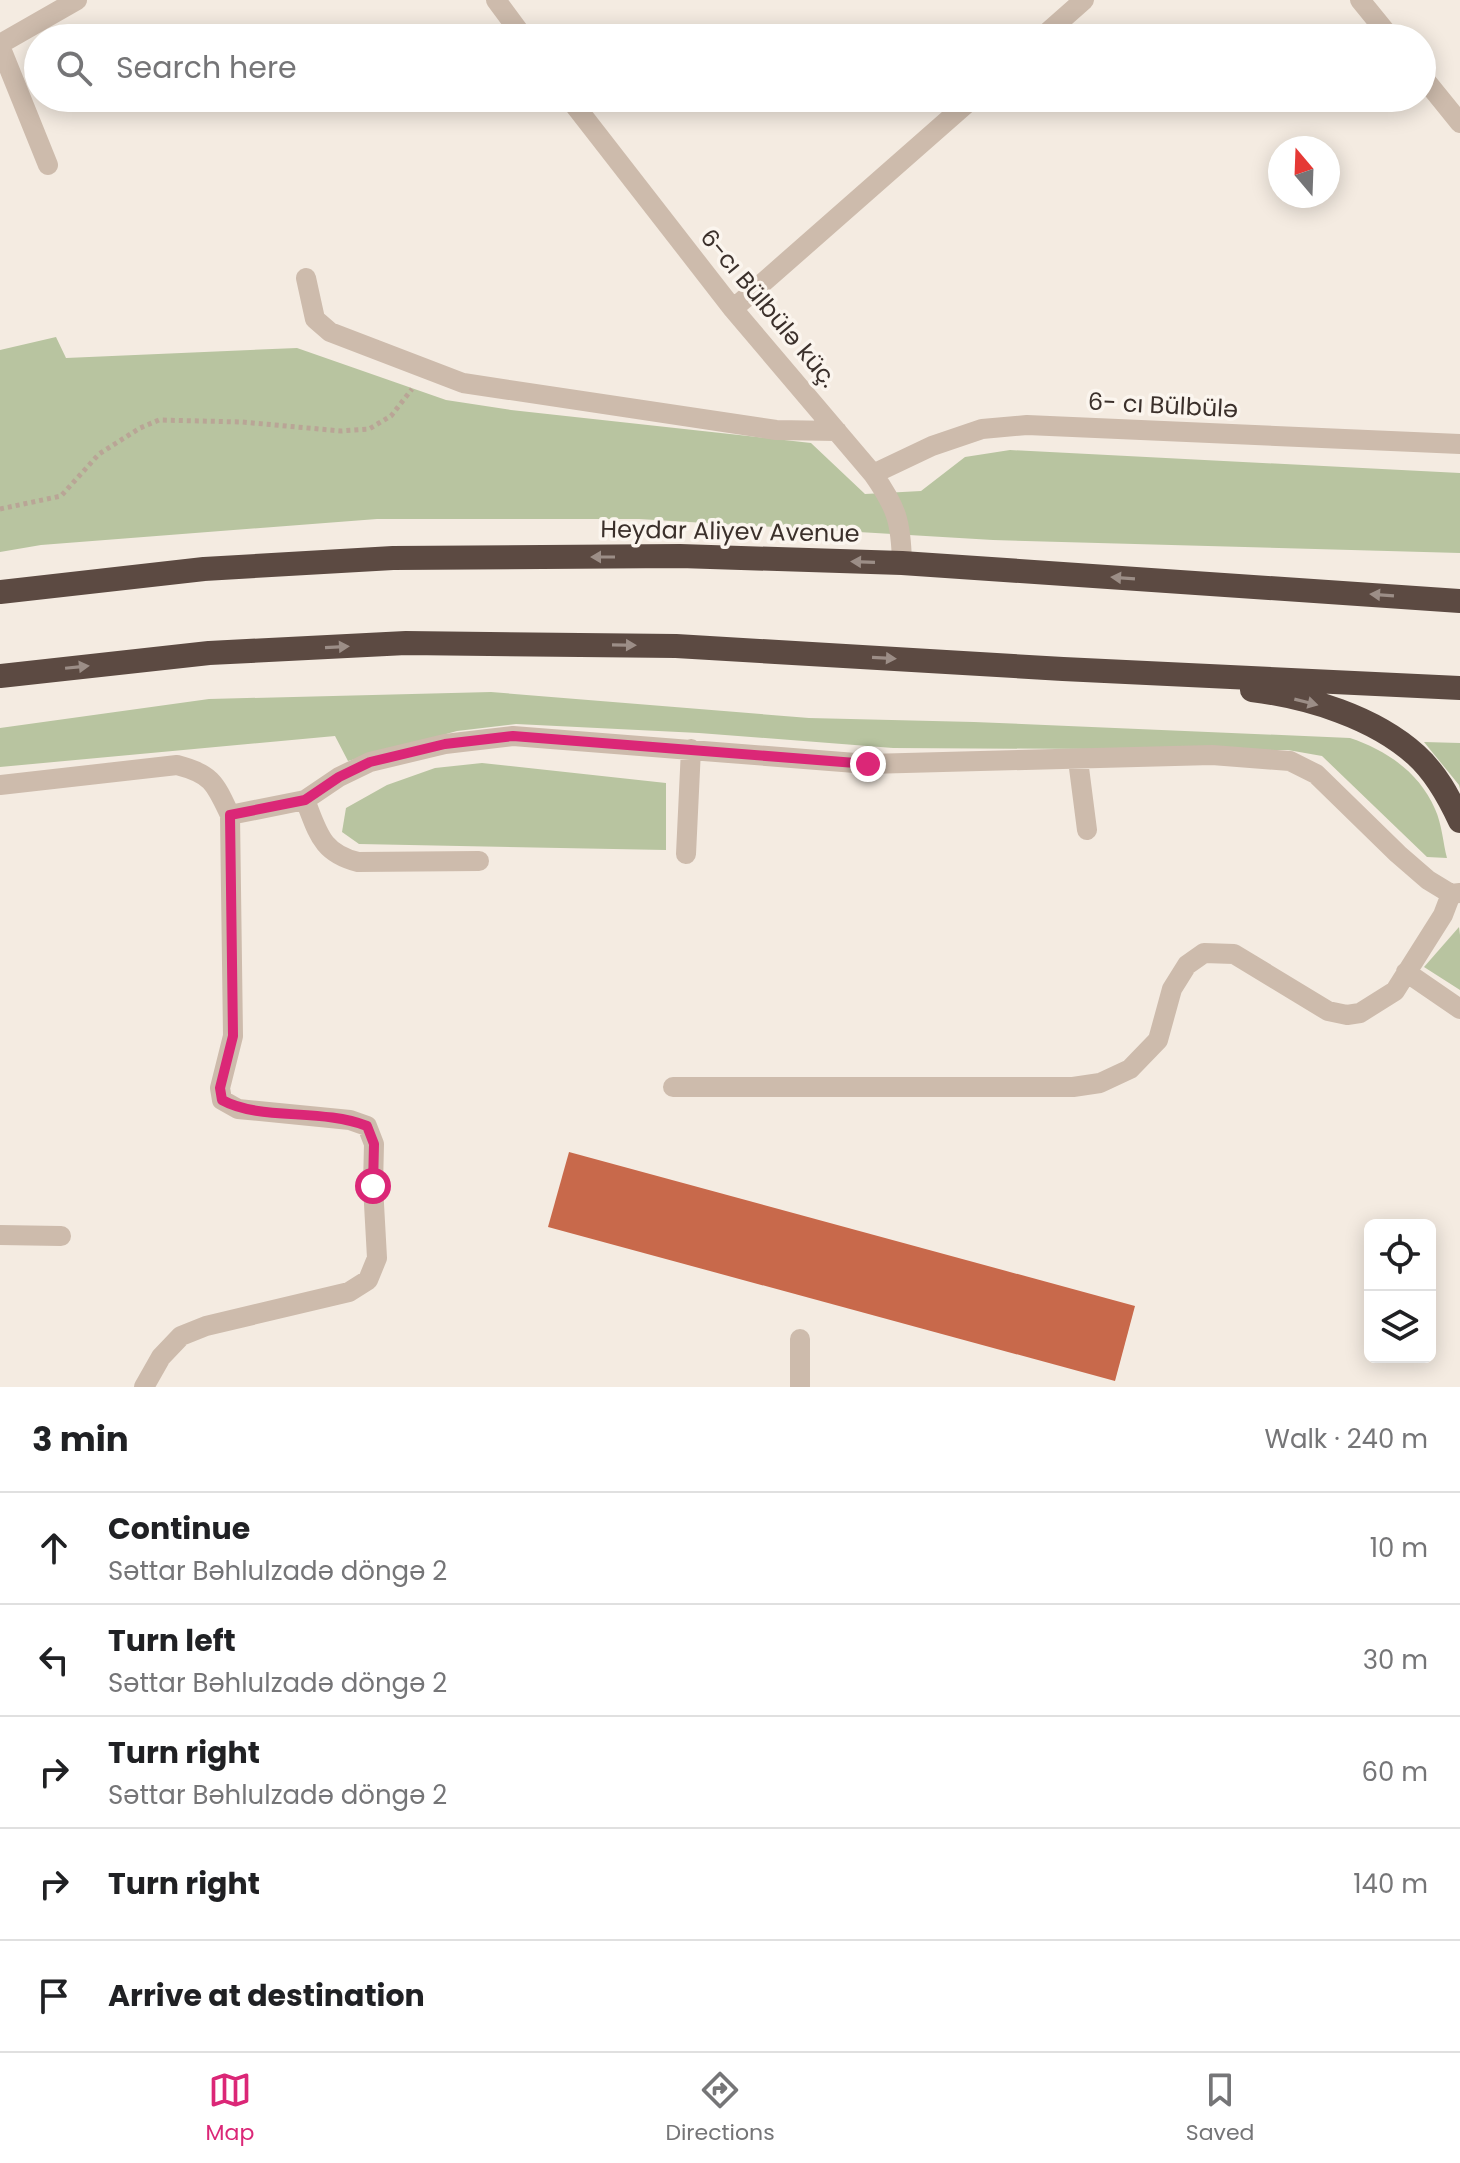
<!DOCTYPE html>
<meta charset="utf-8">
<style>
:root{--surface:#fff;--page:#f6f6f6;--text:#202124;--muted:#757577;--line:#e0e0e0;--accent:#db2777}
body{margin:0;font-family:Poppins,sans-serif;background:var(--page);color:var(--text)}
.controls{position:absolute;right:24px;bottom:24px;display:grid;overflow:hidden;border-radius:12px;box-shadow:0 4px 20px #0003}
.controls button{width:72px;height:72px;display:grid;place-items:center;padding:0;border:0;border-bottom:2px solid var(--line);background:var(--surface);color:var(--text);font:40px sans-serif}
.compass{position:absolute;left:1268px;top:136px;width:72px;height:72px;border-radius:50%;background:var(--surface);box-shadow:0 4px 20px #0003;rotate:341deg}
.stop{position:absolute;width:24px;height:24px;margin:-18px;border:6px solid #db2777;border-radius:50%;background:#fff}
.stop.end{background:#db2777;border-color:#fff;box-shadow:0 2px 8px #0008}
.list{margin:0;padding:0;list-style:none}
h2{display:flex;justify-content:space-between;align-items:center;height:104px;margin:0;padding:0 32px;font-size:34px}
h2 small{font-size:26px;font-weight:400;color:var(--muted)}
.list li{display:grid;grid-template-columns:52px 1fr auto;gap:24px;align-items:center;box-sizing:border-box;height:112px;padding:0 32px;border-top:2px solid var(--line)}
.list b{display:block;font-size:30px;white-space:nowrap}
.list p{margin:0;font-size:26px;white-space:nowrap;color:var(--muted)}
.list em{font-size:26px;font-style:normal;color:var(--muted)}
.icon{flex:none;width:44px;height:44px;fill:none;stroke:currentColor;stroke-width:2;stroke-linecap:round;stroke-linejoin:round}
.map{position:relative;flex:none;width:1460px;height:1387px;overflow:hidden}
.search{position:absolute;background:var(--surface);box-shadow:0 4px 20px #0003;left:24px;right:24px;top:24px;height:88px;display:flex;align-items:center;gap:20px;box-sizing:border-box;padding:0 28px;border-radius:44px;color:var(--muted);font-size:30px}
.sheet{height:664px;background:var(--surface)}
nav{display:flex;justify-content:space-around;align-items:center;box-sizing:border-box;height:112px;border-top:2px solid var(--line);background:var(--surface);font-size:22px;color:var(--muted)}
nav a{display:grid;justify-items:center;gap:4px}
nav .on{color:var(--accent)}
.map>svg:first-child{display:block}
</style>
<div class="map">
<svg width="1460" height="1387" viewBox="0 0 1460 1387">
<rect width="100%" height="100%" fill="#f4ebe1"/>
<path fill="#b8c4a0" d="M56 337 66 358 297 348 446 400 511 410 811 443 865 494 921 491 965 457 1010 450 1460 473V553L993 540 639 519H377L41 545 0 552V350Z
M491 692 809 718 974 722 1350 738C1386 750 1419 772 1435 809 1442 824 1443 843 1447 858L1427 857 1322 756 1288 750 893 748 699 733 516 724 457 731 348 761 335 736 0 767V728L209 699Z
M1424 742 1460 743V789L1459 785Z
M482 763 666 783V850L359 844 342 832 346 808 387 785 435 768Z
M1459 927 1460 935V990L1424 967Z"/>
<path fill="#c8694b" d="M569 1152 1135 1306 1115 1381 548 1227Z"/>
<g fill="none" stroke-linecap="round" stroke-linejoin="round">
<path stroke="#b9a596" stroke-width="5" stroke-dasharray="4 4" stroke-linecap="butt" d="M0 509 61 496 99 454 140 428 159 420 242 422 341 431 369 429 391 416 412 389"/>
<path stroke="#cdbbac" stroke-width="20" d="M496 0 524 38
M1360 0 1391 38
M1041 38 1084 0
M0 44 77 0
M0 46 48 165
M1422 76 1460 123
M569 98 733 309 873 474C897 508 901 522 902 563
M306 278 315 319 330 332 463 383 776 430 837 431
M733 309 973 98
M873 474 932 446 982 429 1027 425 1460 444
M1078 760 1087 830
M0 785 177 765C212 774 215 783 230 815L233 1036 220 1088 222 1100 238 1109 350 1120 367 1126 374 1144 373 1186 377 1258 368 1280 349 1292 206 1326 181 1336 161 1357 144 1387
M305 800C318 832 321 853 358 862L479 861
M230 815 305 800 339 777 370 762 445 744 513 736 868 764 1212 755 1290 761 1316 774 1398 854 1428 880 1451 894 1460 893
M686 854 691 749
M1406 972 1460 1009
M673 1087H1073L1100 1083 1130 1069 1158 1040 1172 989 1187 965 1204 953 1234 954 1328 1011 1347 1015 1360 1013 1395 991 1443 915 1451 894
M0 1235 61 1236
M800 1387V1339"/>
<path stroke="#5c4a42" stroke-width="24" d="M0 592 204 569 393 558 680 556 902 563 1460 601
M0 676 209 653 406 643 676 646 1063 669 1460 688
M1252 690C1308 697 1374 717 1416 755 1436 773 1449 797 1460 821"/>
</g>
<defs><path id="oneway-solid" d="M-6-.8H1V-3.2L6.5 0L1 3.2V.8H-6Z" transform="scale(2)"/></defs>
<g fill="#9c8e87">
<use href="#oneway-solid" transform="translate(603 557) rotate(180)"/>
<use href="#oneway-solid" transform="translate(863 562) rotate(-178)"/>
<use href="#oneway-solid" transform="translate(1123 578) rotate(-176)"/>
<use href="#oneway-solid" transform="translate(1382 595) rotate(-176)"/>
<use href="#oneway-solid" transform="translate(624 645) rotate(1)"/>
<use href="#oneway-solid" transform="translate(337 647) rotate(-3)"/>
<use href="#oneway-solid" transform="translate(884 658) rotate(3)"/>
<use href="#oneway-solid" transform="translate(77 667) rotate(-6)"/>
<use href="#oneway-solid" transform="translate(1306 702) rotate(14)"/>
</g>
<g fill="none" stroke-linecap="round" stroke-linejoin="round">
<path stroke="#db2777" stroke-width="10" d="M373 1186 374 1144 367 1126C321 1108 260 1121 222 1100L220 1088 233 1036 230 815 305 800 339 777 370 762 445 744 513 736 868 764"/>
</g>
<g text-anchor="middle" dominant-baseline="central" stroke-width="7" stroke-linejoin="round" paint-order="stroke">
<g font-size="24" fill="#3b302b" stroke="#fbf5ee">
<text transform="translate(769 308) rotate(50)">6-cı Bülbülə küç.</text>
<text transform="translate(1163 405) rotate(3)">6- cı Bülbülə</text>
<text transform="translate(730 531) rotate(1)">Heydar Aliyev Avenue</text>
</g>
</g>
</svg>
<div class="controls">
<button><svg class="icon" aria-label="locate" viewBox="0 0 24 24"><circle cx="12" cy="12" r="6"/><path d="M12 2v4M12 18v4M2 12h4M18 12h4"/></svg></button>
<button><svg class="icon" aria-label="layers" viewBox="0 0 24 24"><path d="M12 4l9 5-9 5-9-5zM3 14l9 5 9-5"/></svg></button>
</div>
<svg class="compass" viewBox="-18 -18 36 36"><path d="M0-13l5 13h-10z" fill="#e53935"/><path d="M0 13l5-13h-10z" fill="#757577"/></svg>
<div class="stop" style="left:373px;top:1186px"></div>
<div class="stop end" style="left:868px;top:764px"></div>
<div class="search"><svg class="icon" aria-label="search" viewBox="0 0 24 24"><circle cx="10" cy="10" r="6"/><path d="M15 15l6 6"/></svg>Search here</div>
</div>
<section class="sheet">
<h2>3 min<small>Walk · 240 m</small></h2>
<ul class="list">
<li><svg class="icon" aria-label="ahead" viewBox="0 0 24 24"><path d="M12 20V5M6 11l6-6 6 6"/></svg><div><b>Continue</b><p>Səttar Bəhlulzadə döngə 2</p></div><em>10 m</em></li>
<li><svg class="icon" aria-label="left" viewBox="0 0 24 24"><path d="M17 20v-9H6M10 6l-5 5 5 5"/></svg><div><b>Turn left</b><p>Səttar Bəhlulzadə döngə 2</p></div><em>30 m</em></li>
<li><svg class="icon" aria-label="right" viewBox="0 0 24 24"><path d="M7 20v-9h11M14 6l5 5-5 5"/></svg><div><b>Turn right</b><p>Səttar Bəhlulzadə döngə 2</p></div><em>60 m</em></li>
<li><svg class="icon" aria-label="right" viewBox="0 0 24 24"><path d="M7 20v-9h11M14 6l5 5-5 5"/></svg><div><b>Turn right</b></div><em>140 m</em></li>
<li><svg class="icon" aria-label="arrive" viewBox="0 0 24 24"><path d="M6 21V4h12l-3 4 3 4H6"/></svg><div><b>Arrive at destination</b></div></li>
</ul>
</section>
<nav>
<a class="on"><svg class="icon" aria-label="map" viewBox="0 0 24 24"><path d="M3 6l6-2 6 2 6-2v14l-6 2-6-2-6 2zM9 4v14M15 6v14"/></svg>Map</a>
<a><svg class="icon" aria-label="directions" viewBox="0 0 24 24"><path d="M12 3l9 9-9 9-9-9zM9 14v-3h6M13 9l2 2-2 2"/></svg>Directions</a>
<a><svg class="icon" aria-label="saved" viewBox="0 0 24 24"><path d="M7 4h10v16l-5-4-5 4z"/></svg>Saved</a>
</nav>
